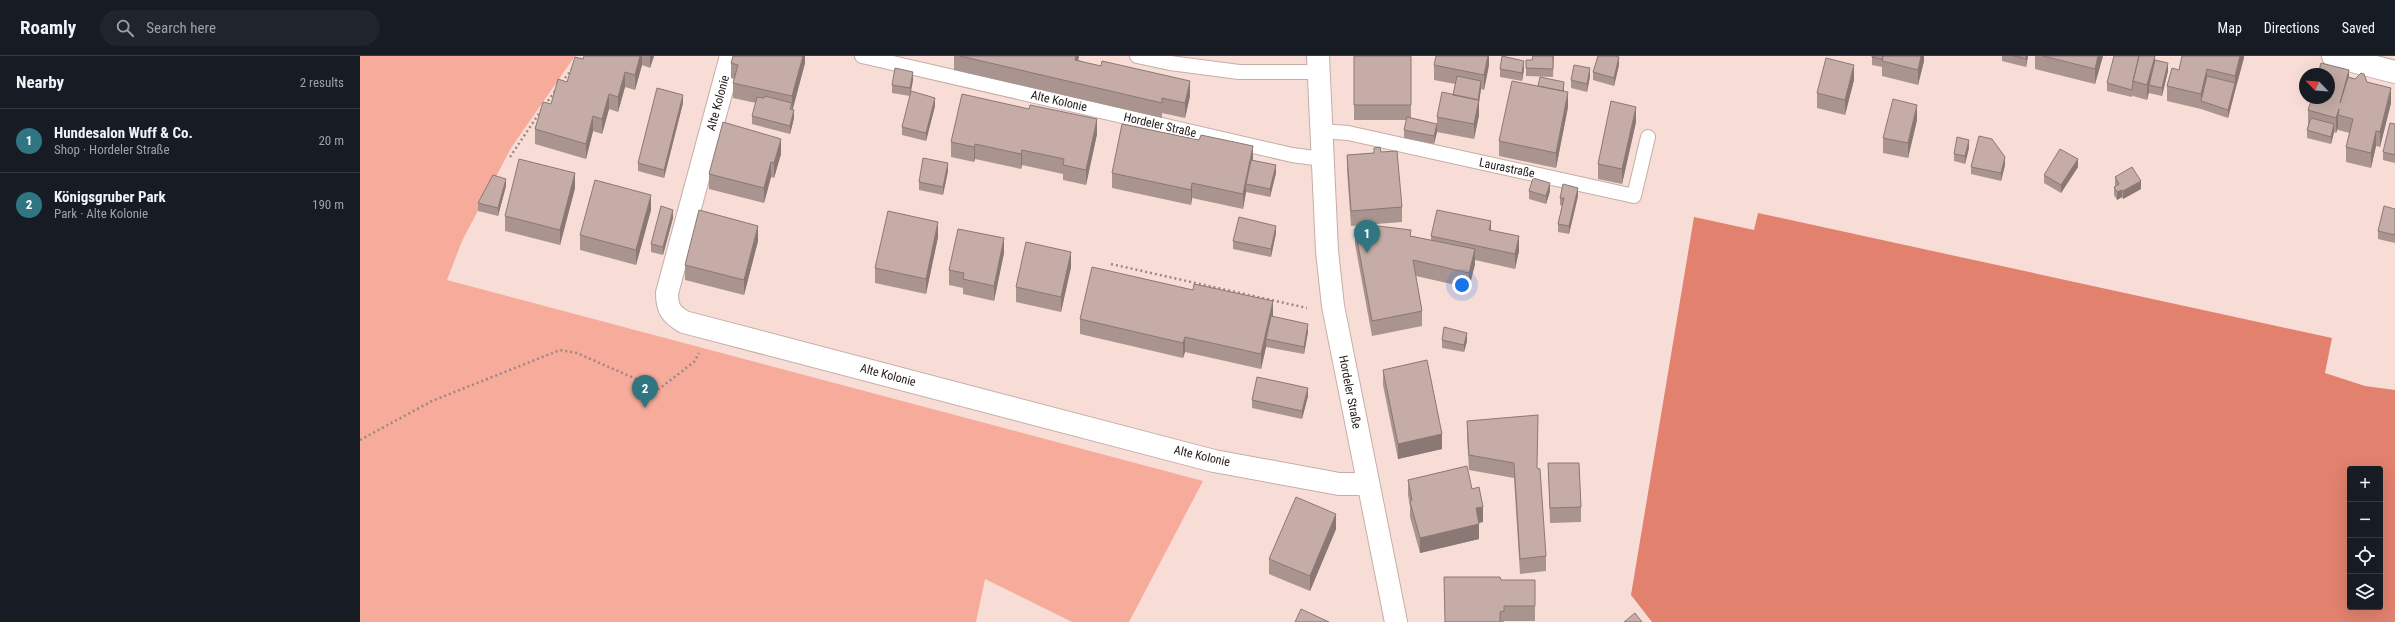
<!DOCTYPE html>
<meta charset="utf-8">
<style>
:root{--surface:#171b24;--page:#20242c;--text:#f1f3f6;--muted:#9ea1a6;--line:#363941;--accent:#2f7582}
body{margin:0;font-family:"Roboto Condensed",sans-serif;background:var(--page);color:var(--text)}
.controls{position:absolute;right:12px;bottom:12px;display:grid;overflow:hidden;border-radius:4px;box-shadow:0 4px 16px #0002}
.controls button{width:36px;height:36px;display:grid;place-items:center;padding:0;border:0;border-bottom:1px solid var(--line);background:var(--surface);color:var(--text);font:20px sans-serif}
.compass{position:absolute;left:1939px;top:12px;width:36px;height:36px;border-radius:50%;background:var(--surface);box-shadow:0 4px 16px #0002;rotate:295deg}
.you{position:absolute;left:1102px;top:229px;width:14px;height:14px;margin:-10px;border:3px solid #fff;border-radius:50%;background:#1a73e8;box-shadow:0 0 0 6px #1a73e833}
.badge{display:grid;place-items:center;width:26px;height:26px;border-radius:50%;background:var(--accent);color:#fff;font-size:13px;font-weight:700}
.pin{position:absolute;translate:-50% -33px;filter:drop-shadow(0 1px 2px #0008)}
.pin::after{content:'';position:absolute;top:21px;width:14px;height:12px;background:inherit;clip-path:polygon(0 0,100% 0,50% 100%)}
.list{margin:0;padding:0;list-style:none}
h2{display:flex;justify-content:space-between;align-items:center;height:52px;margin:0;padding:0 16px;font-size:17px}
h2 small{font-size:13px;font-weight:400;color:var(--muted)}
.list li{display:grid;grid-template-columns:26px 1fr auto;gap:12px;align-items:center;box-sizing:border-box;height:64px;padding:0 16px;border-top:1px solid var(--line)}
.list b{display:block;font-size:15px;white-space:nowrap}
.list p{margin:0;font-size:13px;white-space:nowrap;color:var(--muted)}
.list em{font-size:13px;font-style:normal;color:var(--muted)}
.icon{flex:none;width:22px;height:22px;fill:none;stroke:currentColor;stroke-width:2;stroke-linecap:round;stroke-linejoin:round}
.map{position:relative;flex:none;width:2035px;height:566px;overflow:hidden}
header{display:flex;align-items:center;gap:24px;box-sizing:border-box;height:56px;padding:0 20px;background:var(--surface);border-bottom:1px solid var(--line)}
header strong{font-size:19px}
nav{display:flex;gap:22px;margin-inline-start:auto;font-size:14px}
.search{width:280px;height:36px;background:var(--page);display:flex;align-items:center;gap:10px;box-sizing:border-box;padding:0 14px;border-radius:22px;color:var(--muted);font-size:15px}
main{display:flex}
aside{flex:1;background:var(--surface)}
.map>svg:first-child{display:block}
</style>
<header>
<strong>Roamly</strong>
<div class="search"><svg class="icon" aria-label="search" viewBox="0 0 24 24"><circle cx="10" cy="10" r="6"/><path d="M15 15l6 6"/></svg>Search here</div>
<nav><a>Map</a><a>Directions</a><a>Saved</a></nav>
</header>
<main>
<aside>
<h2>Nearby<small>2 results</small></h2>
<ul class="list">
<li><span class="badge">1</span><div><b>Hundesalon Wuff &amp; Co.</b><p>Shop · Hordeler Straße</p></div><em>20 m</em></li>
<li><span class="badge">2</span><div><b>Königsgruber Park</b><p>Park · Alte Kolonie</p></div><em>190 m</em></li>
</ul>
</aside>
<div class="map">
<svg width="2035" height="566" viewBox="0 0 2035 566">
<rect width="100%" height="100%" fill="#f8ddd7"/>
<path fill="#f6ab9b" d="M0 0H215L151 92 102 185 87 224 843 425 769 566H712L625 523 616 566H0Z"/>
<path fill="#e1816e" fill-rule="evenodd" d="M1398 157 1972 282 1965 317 2005 330 2035 334V566H1292L1271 539 1334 161 1394 174ZM1990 413H2020V551H1990Z"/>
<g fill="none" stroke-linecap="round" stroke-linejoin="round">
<g stroke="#c6ada7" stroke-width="16">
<path id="lane" d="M502 0 932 99 962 103
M777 0 810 7 879 16H959
M961 75 988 77 1274 140 1288 81"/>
</g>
<g stroke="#c6ada7" stroke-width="24">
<path id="street" d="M371 0 307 237C307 253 311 258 324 266L854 405 979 428H1008
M1973 0 2035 16"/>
</g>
<g stroke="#c6ada7" stroke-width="24">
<path id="secondary" d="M958 0 967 195 973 250 1036 566"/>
</g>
<path stroke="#9b8883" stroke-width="2.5" stroke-dasharray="2 3" stroke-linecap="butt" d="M202 26 212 13
M185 49 195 35
M150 101 182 53
M751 208 947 252
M0 384 72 345 200 294 217 297 299 333 334 306 339 297"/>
<use href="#lane" stroke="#fff" stroke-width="14"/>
<use href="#street" stroke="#fff" stroke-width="22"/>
<use href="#secondary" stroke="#fff" stroke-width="22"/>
</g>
<path fill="#a9948f" d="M224 0H294L290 12 282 9 275 34 265 31 258 56 249 53 242 78 233 75 226 103 175 88V73L191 48 223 3Z
M445 0V7L433 53 434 62 430 78 392 68V60L396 47 373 42V27L374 23 371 22V7Z
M594 0H719L718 4 830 40 825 62 802 57V62L594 14Z
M994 0H1051V62L1077 68V61L1093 39 1095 28 1074 24V9L1129 0V9L1124 34 1121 33 1119 46V59L1114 83 1077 76 1074 88 1044 82V74L1046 64H994Z
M1173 0H1194L1193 21 1166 20V12L1172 4Z
M1512 0H1564V5L1558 29 1522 20V11L1512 9Z
M1642 0H1668L1666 11 1642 5Z
M1675 0H1743L1735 28 1675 13Z
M1795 0V4L1808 15 1802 40 1789 37V36L1787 44 1773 40V39L1772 41 1747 35V27Z
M1884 0 1868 62 1841 53 1807 45V30L1819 14Z
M1259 9 1254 30 1233 24V16Z
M1140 13H1164L1162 25 1140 21Z
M1230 20 1227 36 1211 32V24Z
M1989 21 2007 26 2031 47 2020 91 2016 90 2011 112 1986 106V91L1990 77 1978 74V72L1976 77 1974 76 1971 88 1947 82V74L1948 69V54Z
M553 24 550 40 532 37V29Z
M1494 24 1485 59 1457 52V37Z
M1178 30 1204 34V35L1208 51 1196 112 1139 100V85Z
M323 47 304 122 278 115V107Z
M575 50 566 85 542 79V71Z
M1557 64 1548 102 1523 97V82Z
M1276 66 1262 128 1238 123V108Z
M2035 68V107L2023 104V96Z
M737 78 726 129 703 124V118L662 109 661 113 615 103 614 106 591 101V86Z
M1014 92 1021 96 1042 151V166L991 170 987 114V99L1014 97Z
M1609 92 1605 108 1594 105V98Z
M421 98 414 122 411 121 404 147 349 133V118Z
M893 104 916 117 910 141 886 136 883 153 832 142 831 149 752 132V117Z
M1645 109 1641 125 1611 118V111Z
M1718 111 1701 137 1684 127V119Z
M588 115 583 139 559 134V126Z
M1755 121 1781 133 1763 143 1762 141 1757 144 1754 139V131L1755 130Z
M146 130 138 160 118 155V147Z
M215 132 200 189 145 175V160Z
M1169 135H1190L1186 148 1169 143Z
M1218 140 1209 178 1198 176V168L1202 150 1200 149V142Z
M2035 153V187L2018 183V175Z
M291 154 276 209 220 194V179Z
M313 162 303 199 291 196V188Z
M995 173 1051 180 1071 184V180L1131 174 1159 195 1155 213 1115 204V208L1109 232 1056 220 1062 255V270L1012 280 995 188Z
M916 177 911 201 873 193V185Z
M578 181 566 238 515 227V212Z
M398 185 384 239 325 224V209Z
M644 197 634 245 603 238V232L589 229V214Z
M711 211 701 256 656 246V231Z
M913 260 948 276 944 298 906 291 901 313 825 296 823 302 720 278V263Z
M1082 284 1107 285 1104 296 1082 292Z
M1023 314 1082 393 1038 403 1023 329Z
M948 340 942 363 892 352V344Z
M1107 365 1177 412 1186 500V515L1160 518 1154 422 1109 414 1107 380Z
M1188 407 1221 451V466L1190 467Z
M1048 424 1112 433 1123 466 1119 467V483L1060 497 1050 461V451L1048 439Z
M976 473 950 535 909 518V503Z
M1141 524H1175V565H1144V566H1084Z"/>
<path fill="#8a7874" d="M280 0H282V9L275 34V19Z
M290 0H294L290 12Z
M443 0H445V7L432 55V40Z
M716 0H719L715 19V4Z
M1128 0H1129V9L1124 34V19Z
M1561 0H1564V5L1558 29V14Z
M1666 0H1668L1666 11Z
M1738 0H1743L1735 28V13Z
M1795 0V12L1789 29V36L1787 44V29Z
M1880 0H1884V2L1875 35V20Z
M1259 1V9L1254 30V22Z
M1164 5V13L1162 25V17Z
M1808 7V15L1802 40V32Z
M1494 9V24L1485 59V44Z
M1230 12V20L1227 36V28Z
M1847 13V28L1841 45V53V38Z
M1989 14V29L1980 47Z
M265 16V31L258 56V41Z
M553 16V24L550 40V32Z
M830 25V40L825 62V47Z
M1121 25V33L1119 46V59L1114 83V68L1116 50Z
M1204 26V34L1202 46V38Z
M1875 27V35L1868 62V54Z
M2031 32V47L2020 91V76Z
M1208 36V51L1196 112V97Z
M249 38V53L242 78V63Z
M323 39V47L304 122V114Z
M575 42V50L566 85V77Z
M1557 49V64L1548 102V87Z
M1276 51V66L1262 128V113Z
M1979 53 1978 59V72L1976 77V62Z
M434 54V62L430 78V70Z
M233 60V75L226 103V88Z
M737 63V78L726 129V114Z
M1077 68V76L1074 88V80Z
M1974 68V76L1971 88V81Z
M2016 75V90L2011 112V97Z
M421 83V98L414 122V107Z
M1609 84V92L1605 108V100Z
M615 88V103L614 106V91Z
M893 90V105L886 128V136L883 153V138Z
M662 94V109L661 113V98Z
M1645 101V109L1641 125V117Z
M1718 103V111L1701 137V129Z
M411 106V121L404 147V132Z
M588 107V115L583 139V131Z
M916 109V117L910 141V133Z
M215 117V132L200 189V174Z
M146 123V130L138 160V152Z
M1781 125V133L1763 143V135Z
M832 127V142L831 149V134Z
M1190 127V135L1186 148V140Z
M1218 132V140L1209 178V170Z
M1762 134V141L1757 144V136Z
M291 139V154L276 209V194Z
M313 154V162L303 199V191Z
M1131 165V180L1129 174Z
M578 166V181L566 238V223Z
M398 170V185L384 239V224Z
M916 170V177L911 201V193Z
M1159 180V195L1155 213V198Z
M644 182V197L634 245V230Z
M1115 193V208L1109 232V217Z
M711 196V211L701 256V241Z
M913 245V260L906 283V291L901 313V298Z
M948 268V276L944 298V291Z
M1107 277V285L1104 296V289Z
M825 281V296L823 302V287Z
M948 332V340L942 363V355Z
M1082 378V393L1038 403V388Z
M1123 451V466L1116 467V452Z
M976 458V473L950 535V520Z
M1119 468V483L1060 497V482Z"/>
<path fill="#c5aca6" stroke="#8a7874" d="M224 0H280L275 19 265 16 258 41 249 38 242 63 233 60 226 88 175 73 183 46 191 48 198 23 207 26 215 1 223 3Z
M373 0H443L432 40 373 27 378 9 371 7Z
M600 0H716L715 4 741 10 742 5 830 25 825 47 802 42V47Z
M994 0H1051V49H994Z
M1076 0H1128L1124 19 1074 9Z
M1142 0 1164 5 1162 17 1140 13Z
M1173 0H1193V13L1166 12V4H1172Z
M1238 0H1255L1259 1 1254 22 1233 16Z
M1512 0H1523L1522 3 1512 1Z
M1523 0H1561L1558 14 1522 5Z
M1654 0H1666V3Z
M1683 0H1738L1735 13Z
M1754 0H1779L1773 25 1772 34 1747 27Z
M1779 0H1795L1787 29 1773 25Z
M1822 0H1880L1875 20 1847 13 1841 38 1807 30 1812 12 1819 14Z
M1466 2 1494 9 1485 44 1457 37Z
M1795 4 1808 7 1802 32 1789 29Z
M1961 7 1989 14 1980 47 1988 21 1995 23 2001 17 2004 18 2007 26 2031 32 2020 76 2016 75 2011 97 1986 91 1993 63 1978 59 1979 53 1976 62 1948 54 1952 42H1969V18H1958Z
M1214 9 1230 12 1227 28 1211 24Z
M535 12 553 16 550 32 532 29Z
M1097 20 1121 25 1118 44 1093 39Z
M1847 20 1875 27 1868 54 1841 45Z
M1180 21 1204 26 1203 35 1178 30Z
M1152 25 1208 36 1196 97 1139 85Z
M297 32 323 39 304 114 278 107Z
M551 35 575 42 566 77 542 71Z
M1082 36 1119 44 1114 68 1077 61Z
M602 38 669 53 670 49 737 63 726 114 703 109 704 103 662 94 661 98 615 88 614 91 591 86Z
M405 40 432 47 430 53 434 54 430 70 392 60 397 41 404 42Z
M1533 43 1557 49 1548 87 1523 82Z
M1251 45 1276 51 1262 113 1238 108Z
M1047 61 1077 68 1074 80 1044 74Z
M1951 62 1974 68 1971 81 1947 74Z
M363 66 421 83 414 107 411 106 404 132 349 118Z
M2030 67 2035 68V99L2023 96Z
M762 68 839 84 841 79 893 90 883 138 832 127 831 134 752 117Z
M1619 80 1632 83 1645 101 1641 117 1611 111Z
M1597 81 1609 84 1605 100 1594 98Z
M1020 91 1021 96 1037 95 1042 151 991 155 987 99 1014 97V92Z
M1700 93 1718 103 1701 129 1684 119Z
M563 102 588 107 583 131 559 126Z
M159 103 215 117 200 174 145 160Z
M891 104 916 109 910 133 886 128Z
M1772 111 1781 125 1763 135 1762 134 1757 136 1754 131 1759 128 1755 121Z
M133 119 146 123 138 152 118 147Z
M1173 122 1190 127 1186 140 1169 135Z
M235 124 291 139 276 194 220 179Z
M1203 128 1218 132 1209 170 1198 168 1204 142H1200Z
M301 150 313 154 303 191 291 188Z
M2024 150 2035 153V179L2018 175Z
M339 154 398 170 384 224 325 209Z
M1077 154 1131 165 1129 174 1159 180 1155 198 1071 180Z
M528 155 578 166 566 223 515 212Z
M879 161 916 170 911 193 873 185Z
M1018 170 1051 174 1050 180 1115 193 1109 217 1053 204 1062 255 1012 265 995 173Z
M598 173 644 182 634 230 603 223 604 217 589 214Z
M666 186 711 196 701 241 656 231Z
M732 211 833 234 834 228 913 245 901 298 825 281 823 287 720 263Z
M911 260 948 268 944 291 906 283Z
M1084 271 1107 277 1104 289 1082 284Z
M1067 304 1082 378 1038 388 1023 314Z
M897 321 948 332 942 355 892 344Z
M1178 359 1177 412 1180 413 1186 500 1160 503 1154 407 1109 399 1107 365Z
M1188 407H1219L1221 451 1190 452Z
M1107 410 1112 433 1119 431 1123 451 1116 452 1119 468 1060 482 1050 446 1052 444 1048 424Z
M936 441 976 458 950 520 909 503Z
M1084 521H1140L1141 524H1175V550H1144V555L1140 556V566H1085Z
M941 553 969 566H935Z
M1275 557 1282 566H1264Z"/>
<g text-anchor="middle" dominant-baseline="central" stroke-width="3" stroke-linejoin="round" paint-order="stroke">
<g font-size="12" fill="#201715" stroke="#fff">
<text transform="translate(699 45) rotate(13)">Alte Kolonie</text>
<text transform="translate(358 47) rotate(-75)">Alte Kolonie</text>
<text transform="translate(800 69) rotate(13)">Hordeler Straße</text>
<text transform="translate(1147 112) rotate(12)">Laurastraße</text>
<text transform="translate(528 319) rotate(15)">Alte Kolonie</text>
<text transform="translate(990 336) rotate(79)">Hordeler Straße</text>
<text transform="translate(842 400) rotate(13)">Alte Kolonie</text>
</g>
</g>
</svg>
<div class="controls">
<button>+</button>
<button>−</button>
<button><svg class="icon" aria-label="locate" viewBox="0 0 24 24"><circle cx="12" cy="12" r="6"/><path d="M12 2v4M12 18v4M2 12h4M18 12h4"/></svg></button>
<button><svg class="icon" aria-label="layers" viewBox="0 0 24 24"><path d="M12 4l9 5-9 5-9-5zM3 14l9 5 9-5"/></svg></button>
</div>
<svg class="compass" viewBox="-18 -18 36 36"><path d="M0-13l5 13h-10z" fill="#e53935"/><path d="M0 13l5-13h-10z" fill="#9ea1a6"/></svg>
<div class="you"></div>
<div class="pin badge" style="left:1007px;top:197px">1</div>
<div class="pin badge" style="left:285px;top:352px">2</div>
</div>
</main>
